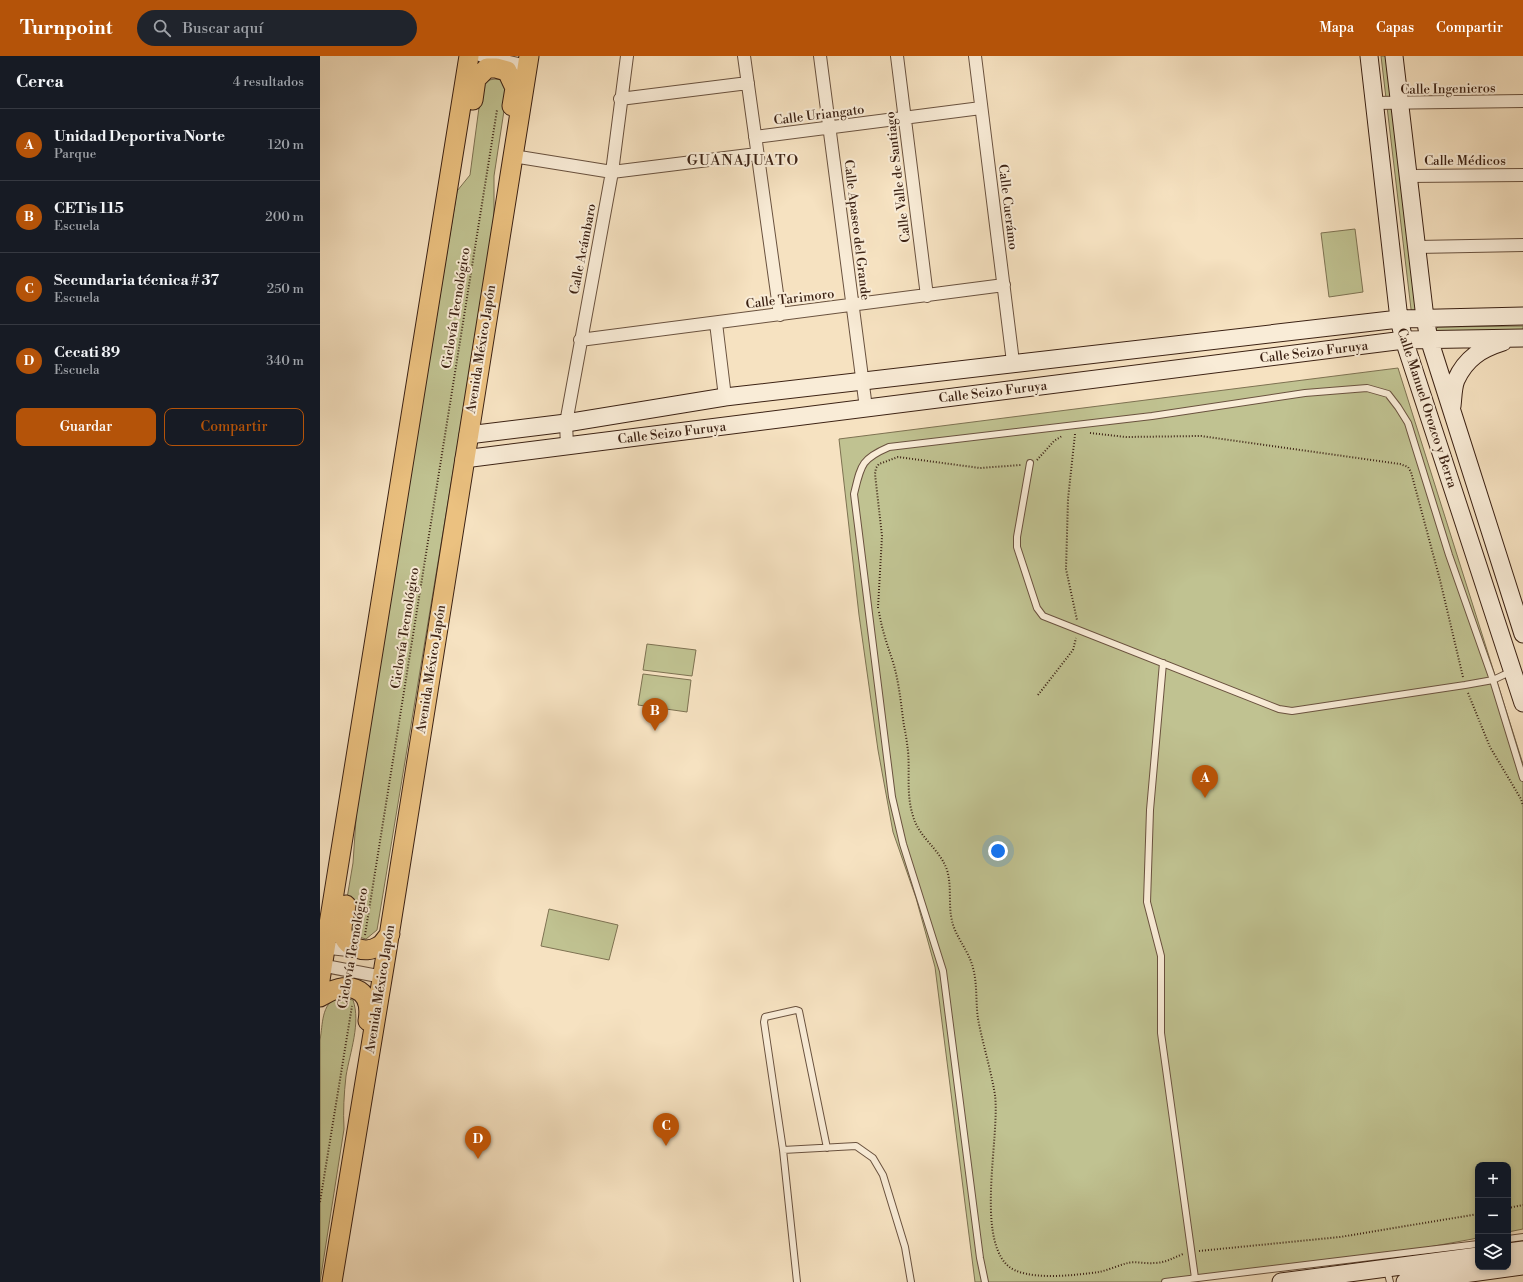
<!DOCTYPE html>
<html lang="es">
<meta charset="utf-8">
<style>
:root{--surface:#171b24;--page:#20242c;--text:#f1f3f6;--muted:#9ea1a6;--line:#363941;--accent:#b45309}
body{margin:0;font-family:"Libre Bodoni",serif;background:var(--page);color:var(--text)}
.controls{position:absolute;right:12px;bottom:12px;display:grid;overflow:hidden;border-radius:8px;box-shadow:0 2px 6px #0003}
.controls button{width:36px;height:36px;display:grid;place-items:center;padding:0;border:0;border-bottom:1px solid var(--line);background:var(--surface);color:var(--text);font:20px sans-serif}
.you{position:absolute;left:678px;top:795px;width:14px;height:14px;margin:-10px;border:3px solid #fff;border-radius:50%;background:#1a73e8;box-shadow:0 0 0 6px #1a73e833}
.badge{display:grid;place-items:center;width:26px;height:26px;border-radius:50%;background:var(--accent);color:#fff;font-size:13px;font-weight:700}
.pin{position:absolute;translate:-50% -33px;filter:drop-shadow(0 1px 2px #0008)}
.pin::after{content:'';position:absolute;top:21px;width:14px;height:12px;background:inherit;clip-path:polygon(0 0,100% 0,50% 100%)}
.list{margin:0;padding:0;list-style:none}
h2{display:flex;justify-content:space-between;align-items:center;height:52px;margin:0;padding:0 16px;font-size:17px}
h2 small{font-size:13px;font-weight:400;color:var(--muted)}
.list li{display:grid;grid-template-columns:26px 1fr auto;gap:12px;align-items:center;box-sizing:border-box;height:72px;padding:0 16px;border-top:1px solid var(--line)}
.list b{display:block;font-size:15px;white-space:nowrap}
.list p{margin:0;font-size:13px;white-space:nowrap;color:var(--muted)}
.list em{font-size:13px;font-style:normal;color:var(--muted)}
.actions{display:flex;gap:8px;padding:12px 16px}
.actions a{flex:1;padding:9px 0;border:1px solid var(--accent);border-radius:8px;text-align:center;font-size:14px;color:var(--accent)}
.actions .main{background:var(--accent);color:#fff}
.icon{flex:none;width:22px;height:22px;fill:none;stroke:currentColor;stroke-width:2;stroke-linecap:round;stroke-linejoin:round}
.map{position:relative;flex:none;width:1203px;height:1226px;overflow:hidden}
header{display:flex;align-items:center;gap:24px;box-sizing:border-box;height:56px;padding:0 20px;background:var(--accent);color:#fff}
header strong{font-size:19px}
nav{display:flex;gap:22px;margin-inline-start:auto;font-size:14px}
.search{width:280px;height:36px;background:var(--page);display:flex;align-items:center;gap:10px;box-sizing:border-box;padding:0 14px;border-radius:22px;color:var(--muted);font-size:15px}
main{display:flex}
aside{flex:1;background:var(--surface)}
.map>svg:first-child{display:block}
</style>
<header>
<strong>Turnpoint</strong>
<div class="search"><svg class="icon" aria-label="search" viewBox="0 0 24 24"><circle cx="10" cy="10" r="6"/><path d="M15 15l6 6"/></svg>Buscar aquí</div>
<nav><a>Mapa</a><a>Capas</a><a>Compartir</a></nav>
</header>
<main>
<aside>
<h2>Cerca<small>4 resultados</small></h2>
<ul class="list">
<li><span class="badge">A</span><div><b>Unidad Deportiva Norte</b><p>Parque</p></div><em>120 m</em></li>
<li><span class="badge">B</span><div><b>CETis 115</b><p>Escuela</p></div><em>200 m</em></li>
<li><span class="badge">C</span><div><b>Secundaria técnica # 37</b><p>Escuela</p></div><em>250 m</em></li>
<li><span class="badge">D</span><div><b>Cecati 89</b><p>Escuela</p></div><em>340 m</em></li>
</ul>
<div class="actions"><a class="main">Guardar</a><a>Compartir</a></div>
</aside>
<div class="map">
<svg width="1203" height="1226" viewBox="0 0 1203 1226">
<rect width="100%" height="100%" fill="#f6e2c1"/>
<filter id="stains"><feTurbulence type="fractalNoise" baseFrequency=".005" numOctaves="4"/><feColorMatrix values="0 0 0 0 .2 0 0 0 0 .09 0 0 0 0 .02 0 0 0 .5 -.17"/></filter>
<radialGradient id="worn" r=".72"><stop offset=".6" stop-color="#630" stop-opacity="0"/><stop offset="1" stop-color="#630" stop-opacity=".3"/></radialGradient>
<path fill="#c0c291" stroke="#7e7252" d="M1061 0H1066L1098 253 1093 258 1091 253Z
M175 23 182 24 187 35 174 120V169L57 874 46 883 32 879 24 860 33 807 37 748 137 135 150 119 162 29 169 24Z
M1035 173 1043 236 1009 241 1001 177Z
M1203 270V276L1119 277 1115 274 1118 271Z
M1078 312 1203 708V1173L1188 1176V1109H1158V1182L1071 1198 859 1226H655L615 911 596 842 573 776 558 694 539 559 519 383Z
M327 588 376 594 372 620 323 614Z
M323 618 371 624 367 656 318 649Z
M229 853 298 869 289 904 221 890Z
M18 941 33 944C41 967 30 996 26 1020 24 1038 23 1055 24 1073L0 1226V984C3 968 1 948 18 941Z"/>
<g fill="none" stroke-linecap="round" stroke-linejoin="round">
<g stroke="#6a523f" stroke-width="8">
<path id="lane" d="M710 407 697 481V491L717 552 723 560 959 653 972 655 1145 629 1173 624 1192 615
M843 607 830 754 827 846 841 900V977L875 1222
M463 1094 536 1090 553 1102 563 1119 585 1191 591 1226
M1188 1183 1203 1181
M1067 1214 1070 1226
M477 1226 463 1094 444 966 445 961 476 954 479 955 507 1092
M665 1226 660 1202 623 915 583 788 572 741 534 438C541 409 541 403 569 391L832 360 985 337 1047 332 1068 338 1078 351 1088 367 1129 499 1173 624 1203 722
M845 1226 1158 1188"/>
</g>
<g stroke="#6a523f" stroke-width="14">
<path id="street" d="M162 0 207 10
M424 0 460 259
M500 0 546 352
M577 0 607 240
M655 0 693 306
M300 43 428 27
M1054 47 1203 45
M435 81 661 52
M193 100 292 116 437 98
M1088 120 1203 119
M1097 191 1203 189
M396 267 405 341
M260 284 684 229
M247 390 246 367 292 116 307 0
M0 891 37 895
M0 909 63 921"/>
</g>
<g stroke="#3c2214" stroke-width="19">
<path id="secondary" d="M1049 0 1079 263 1084 284 1203 647
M1074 0 1105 262 1109 283 1203 578
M1132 350C1133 342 1133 331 1136 324 1146 302 1161 293 1183 286
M148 379 246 367 405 341 1079 263 1203 260
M144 403 1084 284 1203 282
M1188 1196 1203 1194
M961 1226 1158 1200
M1085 1226 1203 1210"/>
</g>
<g stroke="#3c2214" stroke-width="21">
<path id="primary" d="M153 44 156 23 167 12H176L187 15 195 32 192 50
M26 849C25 857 22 866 22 874 23 891 45 899 59 890 63 888 66 882 70 878
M0 924 149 0
M0 941C25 924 54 929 48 965
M12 1226 66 899 209 0"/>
</g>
<path stroke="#3c2214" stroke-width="2" stroke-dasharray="1 2" stroke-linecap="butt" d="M770 377 806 381 881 380 1080 408 1088 411 1091 416 1120 524 1143 621
M755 378 748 443 746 513 757 564
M717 404 734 385 742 380
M558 552 562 480 555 418 556 412 559 408 578 401 660 412 701 409
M559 556C562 574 567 588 573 606 579 626 581 648 584 670 586 678 587 687 588 695 590 717 586 738 593 760 599 782 620 793 627 814 632 830 628 848 632 865 636 882 649 895 653 912 658 930 655 950 659 968 664 992 671 1015 675 1039 680 1080 656 1178 687 1209 705 1226 756 1219 779 1216 789 1214 799 1209 808 1207 816 1205 826 1208 834 1207 845 1207 853 1202 863 1198
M1148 637 1170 691 1201 743 1203 750
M718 639 753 594 756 582
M45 879 177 54
M0 1146 32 950
M1188 1152 1203 1149
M879 1195 1020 1181 1158 1158"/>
<use href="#lane" stroke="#f9ecd7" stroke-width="6"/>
<use href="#street" stroke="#f9ecd7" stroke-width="12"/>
<use href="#secondary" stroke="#f9ecd7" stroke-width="17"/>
<use href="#primary" stroke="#ebc180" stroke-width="19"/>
</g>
<g text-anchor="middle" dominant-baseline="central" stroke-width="4" stroke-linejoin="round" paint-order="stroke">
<g font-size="13" fill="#3c2214" stroke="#f9ecd7">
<text transform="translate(1128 33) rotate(-1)">Calle Ingenieros</text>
<text transform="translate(499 59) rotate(-7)">Calle Uriangato</text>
<text x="1145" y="105">Calle Médicos</text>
<text transform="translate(578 121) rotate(-97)">Calle Valle de Santiago</text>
<text transform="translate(688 151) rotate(83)">Calle Cuerámo</text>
<text transform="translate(537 174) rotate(83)">Calle Apaseo del Grande</text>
<text transform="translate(263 193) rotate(-79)">Calle Acámbaro</text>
<text transform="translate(470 243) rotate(-7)">Calle Tarimoro</text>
<text transform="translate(136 252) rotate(-81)">Ciclovía Tecnológico</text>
<text transform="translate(161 293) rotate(-81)">Avenida México Japón</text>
<text transform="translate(994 296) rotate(-7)">Calle Seizo Furuya</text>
<text transform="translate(673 336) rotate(-7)">Calle Seizo Furuya</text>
<text transform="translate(1107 352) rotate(72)">Calle Manuel Orozco y Berra</text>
<text transform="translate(352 377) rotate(-7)">Calle Seizo Furuya</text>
<text transform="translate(85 572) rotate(-81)">Ciclovía Tecnológico</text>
<text transform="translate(111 613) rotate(-81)">Avenida México Japón</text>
<text transform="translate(33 892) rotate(-80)">Ciclovía Tecnológico</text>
<text transform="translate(60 933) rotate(-81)">Avenida México Japón</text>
</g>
<g font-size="15" letter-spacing="1" fill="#3c2214" stroke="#f9ecd7">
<text x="423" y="104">GUANAJUATO</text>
</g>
</g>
<rect width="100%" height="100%" filter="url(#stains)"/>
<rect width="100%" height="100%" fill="url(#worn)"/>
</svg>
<div class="controls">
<button>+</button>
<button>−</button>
<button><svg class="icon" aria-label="layers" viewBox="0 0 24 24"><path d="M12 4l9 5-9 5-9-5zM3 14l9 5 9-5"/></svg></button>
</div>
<div class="you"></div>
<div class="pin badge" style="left:885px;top:742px">A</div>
<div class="pin badge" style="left:335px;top:675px">B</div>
<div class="pin badge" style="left:346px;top:1090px">C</div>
<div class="pin badge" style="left:158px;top:1103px">D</div>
</div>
</main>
